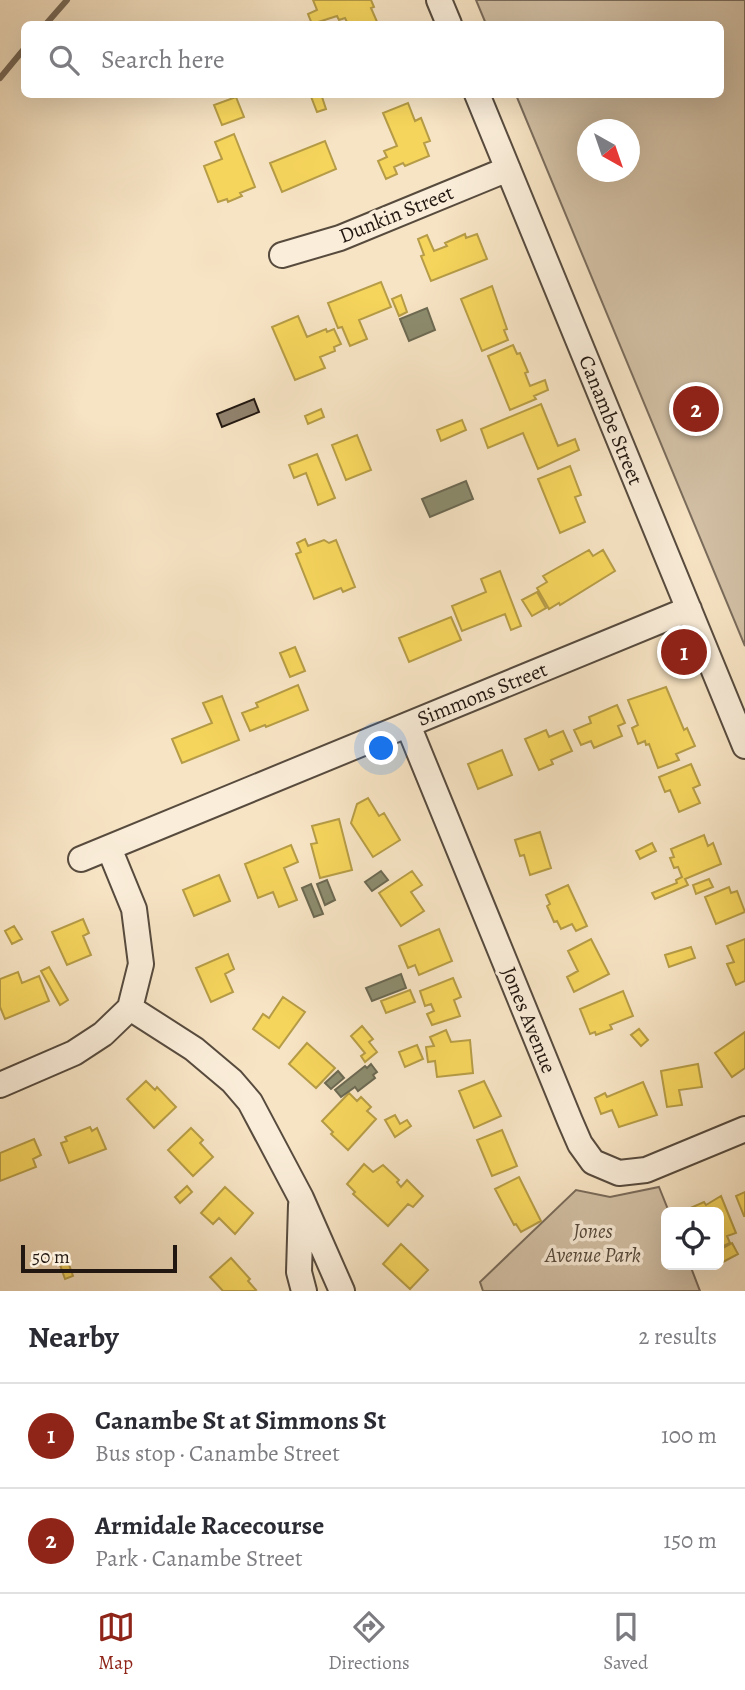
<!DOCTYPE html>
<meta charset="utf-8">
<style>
:root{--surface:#fff;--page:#f7f7f7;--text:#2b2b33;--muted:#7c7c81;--line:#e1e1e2;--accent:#8f2418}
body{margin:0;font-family:Alegreya,serif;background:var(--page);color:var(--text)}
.controls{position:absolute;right:21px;bottom:21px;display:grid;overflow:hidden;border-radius:10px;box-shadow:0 7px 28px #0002}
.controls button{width:63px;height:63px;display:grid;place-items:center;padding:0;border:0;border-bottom:2px solid var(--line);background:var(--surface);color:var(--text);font:35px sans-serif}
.compass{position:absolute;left:577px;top:119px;width:63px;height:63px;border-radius:50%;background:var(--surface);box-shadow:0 7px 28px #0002;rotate:140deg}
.scale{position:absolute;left:21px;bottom:18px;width:156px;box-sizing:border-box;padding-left:7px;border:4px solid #221811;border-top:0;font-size:19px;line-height:24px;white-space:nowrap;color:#221811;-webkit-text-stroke:5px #faedd9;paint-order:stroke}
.you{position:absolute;left:382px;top:749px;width:24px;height:24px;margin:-18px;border:5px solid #fff;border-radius:50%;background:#1a73e8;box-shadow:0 0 0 10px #1a73e833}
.badge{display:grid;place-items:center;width:46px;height:46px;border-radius:50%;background:var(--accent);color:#fff;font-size:23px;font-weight:700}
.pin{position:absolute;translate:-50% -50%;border:4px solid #fff;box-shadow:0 2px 7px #0006}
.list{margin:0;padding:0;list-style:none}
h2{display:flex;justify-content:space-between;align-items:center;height:91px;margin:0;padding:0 28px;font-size:30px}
h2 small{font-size:23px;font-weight:400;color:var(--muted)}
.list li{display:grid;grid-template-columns:46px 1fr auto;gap:21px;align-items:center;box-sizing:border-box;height:105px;padding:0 28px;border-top:2px solid var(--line)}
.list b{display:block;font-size:26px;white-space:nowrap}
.list p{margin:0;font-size:23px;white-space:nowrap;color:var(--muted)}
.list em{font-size:23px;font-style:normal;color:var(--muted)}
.icon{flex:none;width:38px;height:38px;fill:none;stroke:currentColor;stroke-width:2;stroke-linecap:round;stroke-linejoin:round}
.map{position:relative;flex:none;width:745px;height:1291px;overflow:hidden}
.search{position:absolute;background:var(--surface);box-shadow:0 7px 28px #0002;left:21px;right:21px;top:21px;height:77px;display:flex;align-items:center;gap:18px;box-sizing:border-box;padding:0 24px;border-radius:10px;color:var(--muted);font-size:26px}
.sheet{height:301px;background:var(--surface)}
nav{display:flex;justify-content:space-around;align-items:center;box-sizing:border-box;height:98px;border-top:2px solid var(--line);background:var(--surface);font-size:19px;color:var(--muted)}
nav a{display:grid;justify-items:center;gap:4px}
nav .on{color:var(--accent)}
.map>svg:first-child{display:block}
</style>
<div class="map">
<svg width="745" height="1291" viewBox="0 0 745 1291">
<rect width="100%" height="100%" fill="#f7e4c4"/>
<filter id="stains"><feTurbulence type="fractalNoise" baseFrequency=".00286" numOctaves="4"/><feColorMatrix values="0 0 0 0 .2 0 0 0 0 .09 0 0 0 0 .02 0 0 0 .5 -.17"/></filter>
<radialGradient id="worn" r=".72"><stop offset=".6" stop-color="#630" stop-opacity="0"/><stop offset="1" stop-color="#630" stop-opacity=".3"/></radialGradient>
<path fill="#d3c1a6" stroke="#7a6c5c" stroke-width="2" fill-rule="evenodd" d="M476 0H745V646L516 95 720 94V24H486ZM588 130H630V172H588Z
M659 1187 669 1212H666V1265H690L700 1291H483L480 1282 576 1190 610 1197Z"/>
<path fill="#f6d55c" stroke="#b69c46" stroke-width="2" d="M313 0H371L374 7 371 8 378 24H348L345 18 339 20 337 16 312 24 308 14 317 10Z
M310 94H321L326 109 317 112Z
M236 97 244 117 222 125 214 105Z
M408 103 415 121 421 118 430 141 424 143 429 156 405 166 403 163 394 167 397 174 386 179 378 161 387 157 384 151 397 146 383 113Z
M234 134 255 187 240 193 242 196 228 202 227 199 218 202 204 166 222 159 215 142Z
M325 141 336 169 282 192 270 163Z
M465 234 466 238 477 234 487 259 431 281 421 256 424 255 418 239 427 235 434 251 447 246 445 243Z
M381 282 391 307 359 320 367 339 350 346 342 327 338 328 328 303Z
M492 286 507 329 504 330 508 340 482 351 461 299Z
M401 295 407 312 399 316 392 299Z
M298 316 307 337 326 329 327 332 334 329 341 344 334 347 335 351 320 357 325 368 295 380 272 327Z
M513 345 517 354 520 353 528 372 525 373 530 386 545 380 548 390 534 396 536 399 510 410 488 356Z
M541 404 558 446 575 439 579 450 538 469 523 433 488 448 481 429Z
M321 409 324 417 308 424 305 416Z
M462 420 466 430 441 441 437 430Z
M357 435 371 470 346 480 332 445Z
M317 454 335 498 318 505 306 473 294 478 289 465Z
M570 466 581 495 575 497 585 522 560 533 538 479Z
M305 539 308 546 324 540 329 543 336 540 355 587 343 592 341 588 314 599 296 554 301 552 297 543Z
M589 550 593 556 603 550 615 571 560 605 559 603 549 609 537 588 547 582 543 576Z
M500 571 521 626 511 630 505 614 462 631 452 606 486 592 481 579Z
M537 592 546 608 532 616 522 600Z
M451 617 461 640 409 662 399 638Z
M295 647 305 671 290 677 280 653Z
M298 685 308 710 266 727 265 725 250 731 242 713 258 707 256 703Z
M666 687 684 730 687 728 695 746 676 754 679 760 658 768 649 744 646 745 645 741 638 744 632 728 638 725 628 700Z
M222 696 239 740 182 763 172 739 212 723 203 703Z
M617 705 625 723 618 726 622 736 594 748 591 741 581 745 574 730 591 723 589 717Z
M546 730 549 737 563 731 572 751 551 760 553 764 539 770 525 739Z
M502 750 512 775 478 789 468 764Z
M691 764 700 785 693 788 700 803 679 812 670 790 665 792 659 777Z
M368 798 379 816 384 813 400 840 373 857 351 823 357 804Z
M339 819 352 870 320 878 311 844 317 843 312 826Z
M540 832 551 868 530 875 524 855 520 856 515 840Z
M704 835 708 846 713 843 721 864 685 879 688 885 655 899 652 893 677 883 676 880 682 877 678 867 674 868 670 858 674 857 671 849Z
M652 843 656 851 640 859 636 851Z
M291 845 298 862 284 868 297 900 279 907 273 892 258 898 245 864Z
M412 871 422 885 411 892 424 911 401 926 379 893Z
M219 875 230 901 194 916 183 890Z
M709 879 713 887 696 894 693 885Z
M568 885 587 926 576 931 572 924 561 929 557 921 554 922 547 906 550 904 546 895Z
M729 887 731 893 737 891 745 912 716 924 705 897Z
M83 919 89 933 83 936 91 955 67 965 52 932Z
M14 926 22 939 12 944 5 931Z
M439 929 452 961 419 975 415 965 408 968 399 946Z
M591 939 609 974 574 992 567 977 578 971 568 951Z
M745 939V981L736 985 727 964 734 962 727 946Z
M691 947 695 958 669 967 665 955Z
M228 954 234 969 225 974 233 992 211 1002 196 968Z
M49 967 68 1000 60 1005 41 971Z
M18 972 22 983 39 976 49 1001 5 1019 0 1007V979Z
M453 978 461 997 454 1000 460 1016 432 1025 427 1014 434 1011 431 1004 425 1006 420 991Z
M410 990 415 1002 386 1013 381 1001Z
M623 991 633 1016 610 1025 612 1029 596 1035 595 1032 590 1034 580 1009Z
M283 997 305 1012 279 1048 253 1029 263 1014 269 1018Z
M362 1026 373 1039 369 1042 377 1052 365 1062 361 1056 365 1053 351 1036Z
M639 1029 648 1040 641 1046 631 1035Z
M446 1030 451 1042 470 1040 473 1073 437 1077 435 1061 428 1062 426 1047 434 1046 430 1037Z
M745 1032V1068L732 1077 715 1053Z
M307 1043 335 1068 316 1088 289 1064Z
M417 1045 423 1059 405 1067 399 1052Z
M698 1064 702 1087 679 1090 682 1105 667 1107 661 1071Z
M146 1081 155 1090 157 1087 176 1107 154 1128 127 1099Z
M484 1081 501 1116 474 1128 459 1091Z
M643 1082 657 1115 619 1127 612 1110 601 1114 595 1098 605 1093 607 1097Z
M349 1093 357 1101 361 1097 371 1107 367 1111 376 1119 348 1150 331 1134 333 1132 322 1121Z
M395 1115 400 1124 407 1120 411 1126 395 1137 385 1120Z
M90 1127 92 1131 97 1128 106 1149 69 1163 61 1143 67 1141 65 1137Z
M191 1128 203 1140 200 1143 213 1157 193 1176 168 1150Z
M502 1130 517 1166 492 1176 477 1140Z
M34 1139 41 1155 33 1159 36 1167 0 1181V1153Z
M364 1164 373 1172 383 1165 399 1180 397 1182 401 1187 407 1180 423 1196 413 1207 408 1204 388 1226 353 1194 355 1192 347 1184Z
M519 1177 541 1221 521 1232 516 1224 514 1225 495 1189Z
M187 1186 192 1192 180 1203 175 1197Z
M225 1187 253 1213 235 1234 219 1218 213 1224 201 1213Z
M745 1192V1216H744L736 1196Z
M721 1196 736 1233 727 1236 730 1243 719 1248V1212H689L688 1209 704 1202 706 1205Z
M732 1243 738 1254 723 1262 719 1250Z
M401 1244 428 1270 410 1289 383 1264Z
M231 1258 250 1279 248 1281 256 1290 254 1291H223L210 1277Z
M67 1259 73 1276 65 1279 59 1262Z"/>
<path fill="#8c8c6e" stroke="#6c6952" stroke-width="2" d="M427 308 435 330 409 341 400 319Z
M466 481 473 499 430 517 422 499Z
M381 871 388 880 372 891 365 882Z
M327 880 335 900 325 905 317 884Z
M311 884 323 914 314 917 302 888Z
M401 974 406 988 372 1001 366 988Z
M371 1064 377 1072 373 1075 375 1078 358 1091 355 1087 341 1097 335 1090 365 1066 367 1068Z
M338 1071 344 1078 331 1089 325 1083Z"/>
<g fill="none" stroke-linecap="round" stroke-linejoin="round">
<path stroke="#776958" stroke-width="6" d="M46 24 67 0
M0 78 24 49"/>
</g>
<path fill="#91826e" stroke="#221811" stroke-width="2" d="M254 399 259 412 222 427 217 414Z"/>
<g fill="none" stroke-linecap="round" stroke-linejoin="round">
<g stroke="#574b3e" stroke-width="28">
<path id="minor" d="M439 0 449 24
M477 94 745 746
M282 255 340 238 508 169
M408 725 570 1121 580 1144 593 1162 619 1173 646 1170 745 1129
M81 859 689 609
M130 1008 194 1049 232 1081 250 1102 301 1198 342 1291
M0 1085 74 1053 103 1034 130 1008 141 964 134 909 109 848
M301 1205 299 1272 304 1291"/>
</g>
<use href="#minor" stroke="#faedd9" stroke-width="24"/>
</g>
<g text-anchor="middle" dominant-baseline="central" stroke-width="7" stroke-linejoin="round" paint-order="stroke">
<g font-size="21" fill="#221811" stroke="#faedd9">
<text transform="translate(396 214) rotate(-22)">Dunkin Street</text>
<text transform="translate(611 420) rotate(68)">Canambe Street</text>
<text transform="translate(482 694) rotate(-22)">Simmons Street</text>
<text transform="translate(529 1020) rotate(68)">Jones Avenue</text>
</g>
<g font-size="21" font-style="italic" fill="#574b3e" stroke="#faedd9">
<text x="593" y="1231">Jones<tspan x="593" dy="24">Avenue Park</tspan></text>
</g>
</g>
<rect width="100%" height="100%" filter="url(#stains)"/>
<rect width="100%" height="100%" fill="url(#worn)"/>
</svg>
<div class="controls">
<button><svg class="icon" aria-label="locate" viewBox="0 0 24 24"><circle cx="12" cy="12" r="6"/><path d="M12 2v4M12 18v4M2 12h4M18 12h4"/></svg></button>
</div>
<svg class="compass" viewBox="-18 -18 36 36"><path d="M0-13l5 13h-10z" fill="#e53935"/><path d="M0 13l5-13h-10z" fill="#7c7c81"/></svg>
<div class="scale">50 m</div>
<div class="you"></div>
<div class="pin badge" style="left:684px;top:652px">1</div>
<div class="pin badge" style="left:696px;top:409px">2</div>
<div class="search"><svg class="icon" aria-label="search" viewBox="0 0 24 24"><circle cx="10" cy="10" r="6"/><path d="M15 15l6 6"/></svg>Search here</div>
</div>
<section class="sheet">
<h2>Nearby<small>2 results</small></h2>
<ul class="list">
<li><span class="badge">1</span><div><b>Canambe St at Simmons St</b><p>Bus stop · Canambe Street</p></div><em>100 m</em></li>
<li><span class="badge">2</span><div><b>Armidale Racecourse</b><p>Park · Canambe Street</p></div><em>150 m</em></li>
</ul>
</section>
<nav>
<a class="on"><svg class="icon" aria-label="map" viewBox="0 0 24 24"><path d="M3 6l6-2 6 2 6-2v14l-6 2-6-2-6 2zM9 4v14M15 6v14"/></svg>Map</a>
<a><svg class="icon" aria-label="directions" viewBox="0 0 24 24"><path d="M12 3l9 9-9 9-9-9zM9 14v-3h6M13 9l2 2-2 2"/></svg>Directions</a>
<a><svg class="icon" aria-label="saved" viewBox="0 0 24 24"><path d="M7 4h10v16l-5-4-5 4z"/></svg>Saved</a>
</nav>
